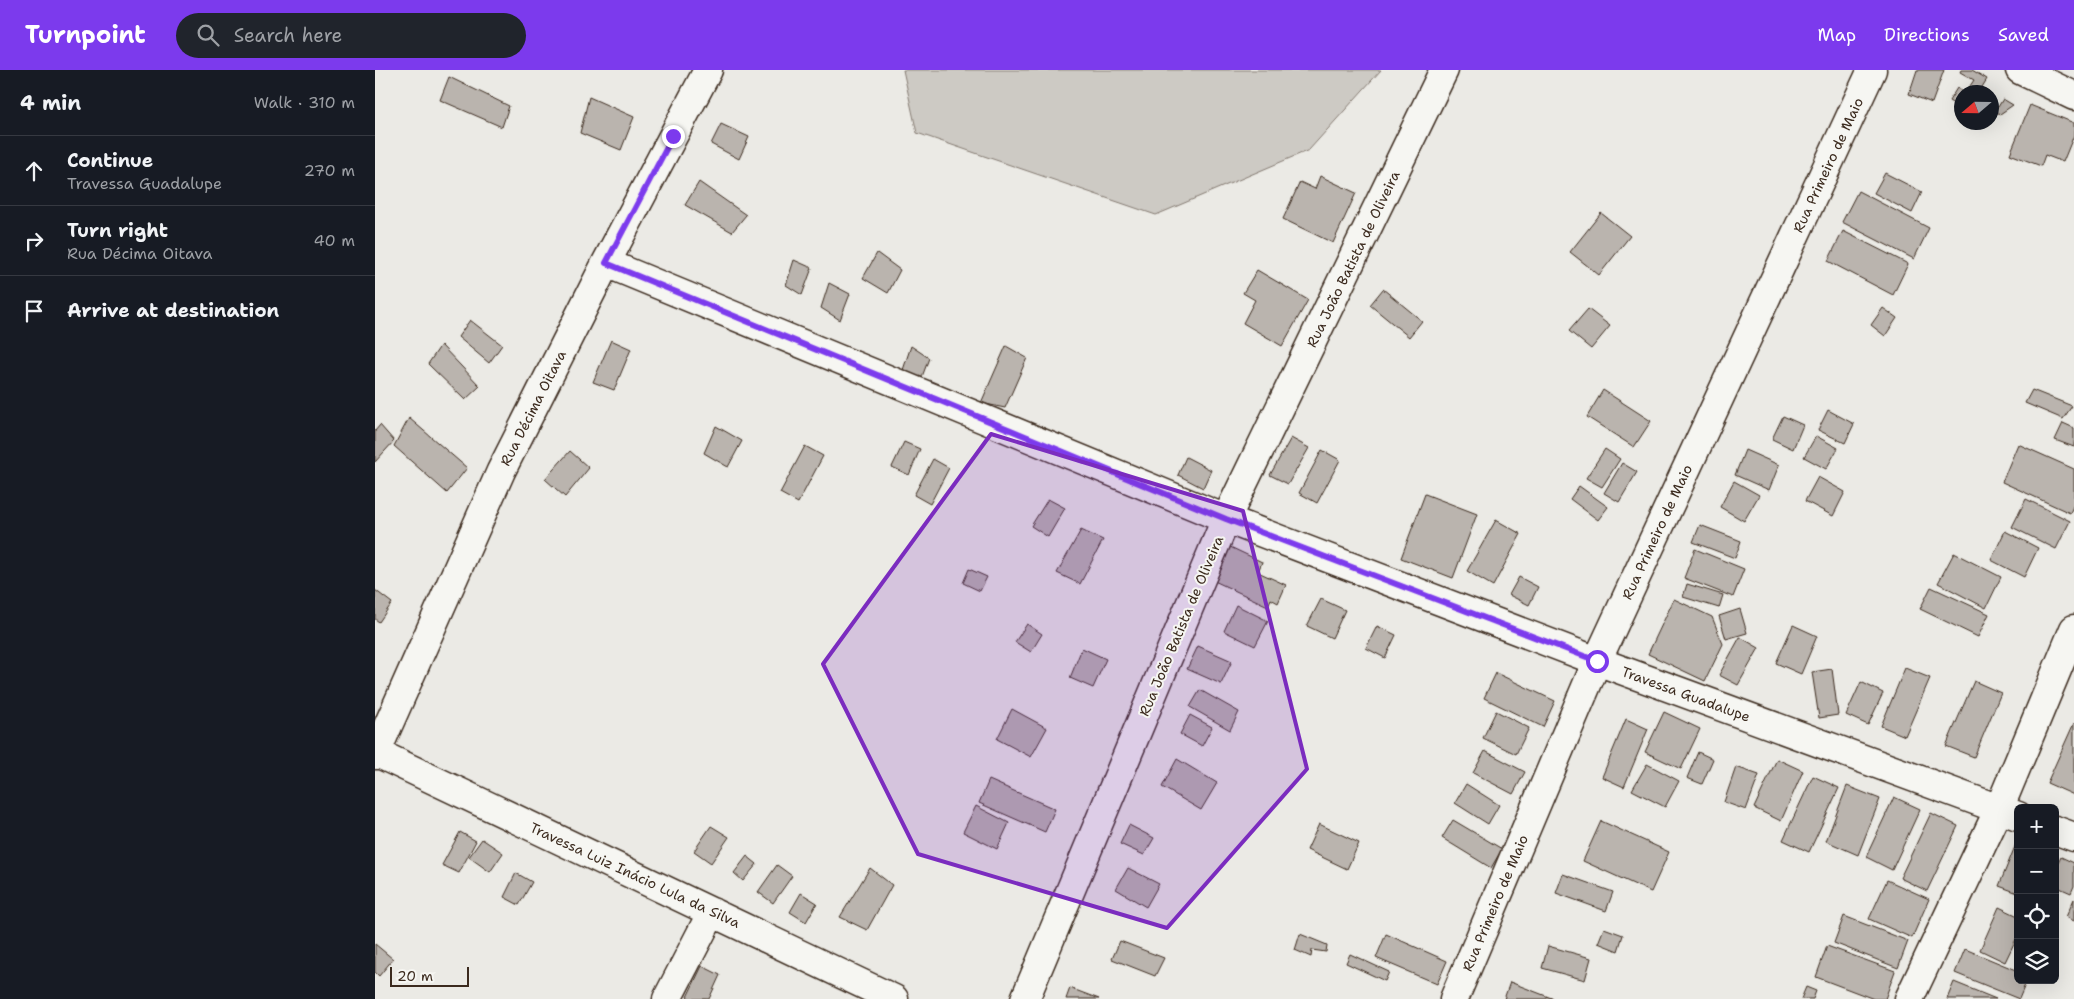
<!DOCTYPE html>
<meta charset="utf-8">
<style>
:root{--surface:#171b24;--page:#20242c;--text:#f1f3f6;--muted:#9ea1a6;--line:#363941;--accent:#7c3aed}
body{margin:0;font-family:"Shantell Sans",sans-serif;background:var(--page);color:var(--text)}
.controls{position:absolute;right:15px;bottom:15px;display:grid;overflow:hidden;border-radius:8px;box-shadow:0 5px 20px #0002}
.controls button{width:45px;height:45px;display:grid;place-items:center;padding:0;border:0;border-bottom:1px solid var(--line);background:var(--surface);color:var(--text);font:25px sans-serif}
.compass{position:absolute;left:1579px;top:15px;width:45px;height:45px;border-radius:50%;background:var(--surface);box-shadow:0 5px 20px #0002;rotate:250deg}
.scale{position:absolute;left:15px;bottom:12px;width:79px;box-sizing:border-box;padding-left:5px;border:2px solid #3b2a1e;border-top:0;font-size:14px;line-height:18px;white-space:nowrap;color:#3b2a1e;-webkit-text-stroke:4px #f6f6f2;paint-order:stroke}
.stop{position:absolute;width:15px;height:15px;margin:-11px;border:4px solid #7c3aed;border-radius:50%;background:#fff}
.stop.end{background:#7c3aed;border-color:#fff;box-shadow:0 1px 5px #0008}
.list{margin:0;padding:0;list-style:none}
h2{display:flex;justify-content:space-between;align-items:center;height:65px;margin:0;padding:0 20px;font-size:21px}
h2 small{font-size:16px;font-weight:400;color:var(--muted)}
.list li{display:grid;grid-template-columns:32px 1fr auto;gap:15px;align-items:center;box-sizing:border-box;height:70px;padding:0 20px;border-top:1px solid var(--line)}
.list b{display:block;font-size:19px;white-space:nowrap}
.list p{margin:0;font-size:16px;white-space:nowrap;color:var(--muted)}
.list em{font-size:16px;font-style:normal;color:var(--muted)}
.icon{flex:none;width:28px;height:28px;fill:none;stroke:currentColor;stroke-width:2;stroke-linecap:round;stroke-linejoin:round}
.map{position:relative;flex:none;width:1699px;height:929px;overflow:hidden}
header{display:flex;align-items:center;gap:30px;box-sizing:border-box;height:70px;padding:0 25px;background:var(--accent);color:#fff}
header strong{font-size:24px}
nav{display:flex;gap:28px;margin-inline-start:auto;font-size:18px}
.search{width:350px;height:45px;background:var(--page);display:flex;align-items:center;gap:12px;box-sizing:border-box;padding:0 18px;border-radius:28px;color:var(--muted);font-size:19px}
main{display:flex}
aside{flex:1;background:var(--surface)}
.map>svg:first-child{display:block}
</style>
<header>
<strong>Turnpoint</strong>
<div class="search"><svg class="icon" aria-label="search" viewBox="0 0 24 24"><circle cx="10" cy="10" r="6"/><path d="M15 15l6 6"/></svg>Search here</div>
<nav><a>Map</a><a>Directions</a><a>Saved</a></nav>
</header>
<main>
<aside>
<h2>4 min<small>Walk · 310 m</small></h2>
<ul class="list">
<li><svg class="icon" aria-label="ahead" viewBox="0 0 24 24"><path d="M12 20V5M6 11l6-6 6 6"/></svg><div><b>Continue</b><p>Travessa Guadalupe</p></div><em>270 m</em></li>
<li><svg class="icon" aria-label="right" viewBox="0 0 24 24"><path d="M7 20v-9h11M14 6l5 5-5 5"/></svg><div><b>Turn right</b><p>Rua Décima Oitava</p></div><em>40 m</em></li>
<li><svg class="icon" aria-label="arrive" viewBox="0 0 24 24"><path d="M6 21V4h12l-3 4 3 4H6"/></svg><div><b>Arrive at destination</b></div></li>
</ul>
</aside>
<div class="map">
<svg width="1699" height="929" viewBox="0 0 1699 929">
<rect width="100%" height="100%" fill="#ebeae5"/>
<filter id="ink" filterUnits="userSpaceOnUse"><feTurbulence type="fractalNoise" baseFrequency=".02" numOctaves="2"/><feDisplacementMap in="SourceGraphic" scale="10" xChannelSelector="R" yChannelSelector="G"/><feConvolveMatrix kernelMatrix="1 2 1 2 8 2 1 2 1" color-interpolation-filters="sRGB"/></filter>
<g filter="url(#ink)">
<path fill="#cdcac4" stroke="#847a71" d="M528 0H1006L934 80 781 145 542 63Z"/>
<path fill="#bab4ae" stroke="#3b2a1e" d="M1542 0H1569L1557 33 1534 24Z
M1586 0H1597L1612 9 1604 22H1591L1599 10 1585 2Z
M74 7 134 36 127 57 65 30Z
M1582 18 1588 22H1586V38L1574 31Z
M214 27 259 47 246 80 205 63Z
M1628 29 1638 35 1625 44 1616 39V33L1623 37Z
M1655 35 1699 53V65L1688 92 1670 85 1666 96 1635 84Z
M346 54 374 67 364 89 336 74Z
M1510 103 1547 122 1537 143 1499 123Z
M945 106 981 123 958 173 908 149 925 112 940 119Z
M324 112 371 145 357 162 310 135Z
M1483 121 1554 158 1539 189 1467 152Z
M1226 143 1255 166 1224 205 1195 182Z
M1468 161 1533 194 1518 225 1453 191Z
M502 183 525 200 513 223 488 208Z
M419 190 437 198 427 225 411 215Z
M882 200 933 230 907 276 868 253 880 230 868 223Z
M454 213 475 224 465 250 446 238Z
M1008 219 1047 251 1034 267 995 235Z
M1508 238 1522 248 1510 266 1496 255Z
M1213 239 1235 256 1216 279 1194 261Z
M95 250 127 275 114 293 83 267Z
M236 270 256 279 239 320 218 312Z
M66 275 105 316 90 330 53 294Z
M536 276 554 288 544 315 525 309Z
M631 276 652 288 630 338 606 333Z
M1228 320 1276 351 1259 377 1212 347Z
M1657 320 1697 336 1688 349 1650 333Z
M1453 340 1479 354 1470 373 1443 360Z
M1408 346 1428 355 1418 379 1397 369Z
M34 348 92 398 72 423 19 376Z
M1688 353 1699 358V377L1680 370Z
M5 355 19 371 0 392V361Z
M341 356 367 371 353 397 329 383Z
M1441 366 1463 378 1451 399 1429 387Z
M916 368 934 378 913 414 895 405Z
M529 372 545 379 534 405 517 397Z
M1643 374 1699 399V434L1695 443 1627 412Z
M430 376 448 386 423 433 405 423Z
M1230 379 1245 389 1227 417 1211 408Z
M947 380 965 390 942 433 924 423Z
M1370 380 1404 395 1394 420 1360 405Z
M195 381 214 398 190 427 170 409Z
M811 387 836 400 828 418 803 405Z
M558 389 574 398 555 434 539 425Z
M1247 393 1262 402 1244 432 1229 423Z
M1443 407 1470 422 1458 446 1430 431Z
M1359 411 1384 425 1369 451 1345 437Z
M1204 416 1233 437 1223 450 1195 429Z
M1050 424 1102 444 1078 508 1026 488Z
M673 429 690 438 673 467 656 456Z
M1651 429 1695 451 1681 479 1637 457Z
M1121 450 1146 464 1118 516 1092 501Z
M1325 455 1366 471 1360 488 1318 472Z
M706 460 728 470 705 514 682 503Z
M1630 461 1663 478 1649 507 1616 490Z
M851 475 887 492 883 502 911 515 903 533 896 529 893 536 835 509Z
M1320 479 1369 499 1358 527 1309 508Z
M1579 483 1626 507 1611 538 1563 513Z
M594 499 612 507 605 521 588 513Z
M1144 507 1163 517 1154 535 1134 525Z
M1312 514 1348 525 1344 538 1308 527Z
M1556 517 1614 544 1603 567 1545 539Z
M0 520 17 533 4 552 0 549Z
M946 529 970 540 957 568 932 556Z
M1299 529 1337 547 1348 574 1330 611 1273 584Z
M861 535 893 551 880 576 849 561Z
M1365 539 1372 563 1351 569 1344 546Z
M652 554 667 564 656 582 640 572Z
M1418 555 1442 566 1426 604 1401 593Z
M1002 556 1021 565 1010 588 991 578Z
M1365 567 1384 578 1363 615 1344 605Z
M823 576 857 591 846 614 812 599Z
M707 578 731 589 718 618 695 608Z
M1530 598 1555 608 1530 666 1506 656Z
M1457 599 1463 645 1444 648 1437 602Z
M1121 603 1180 631 1168 657 1109 628Z
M1599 611 1626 623 1599 687 1571 676Z
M1486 612 1508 623 1493 655 1471 645Z
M825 620 864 642 855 660 815 637Z
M637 639 672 658 656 687 622 669Z
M1121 641 1154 658 1141 684 1108 668Z
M1289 642 1325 659 1306 699 1270 682Z
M815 645 837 657 827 676 805 664Z
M1251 649 1273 659 1249 717 1227 707Z
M1699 653V725L1672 713Z
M1110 681 1150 702 1138 724 1098 703Z
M1323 682 1338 689 1327 714 1312 708Z
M802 689 842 713 826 740 787 717Z
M1402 689 1428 701 1406 751 1379 738Z
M1272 694 1304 711 1290 737 1257 720Z
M1361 697 1384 705 1371 740 1349 732Z
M1438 706 1464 718 1434 782 1408 770Z
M614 710 680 739 670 762 604 733Z
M1091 714 1124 735 1113 754 1080 733Z
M1472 716 1505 729 1483 785 1451 771Z
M1519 727 1545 739 1517 800 1491 787Z
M601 736 634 753 622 779 588 762Z
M1556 743 1583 756 1552 821 1525 808Z
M1078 750 1127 779 1116 798 1067 768Z
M1226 751 1294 782 1276 822 1208 791Z
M944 754 984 773 972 799 932 780Z
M754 755 779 768 769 785 745 774Z
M336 756 354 767 336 793 319 781Z
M85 762 101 771 84 803 67 795Z
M107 769 128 783 115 802 94 787Z
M1643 769V823L1624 816Z
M372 786 382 794 368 811 359 803Z
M1686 787 1699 793V816L1696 823 1680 816V799Z
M402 795 417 806 398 833 383 822Z
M495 798 517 815 492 860 465 847Z
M753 798 784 814 771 837 741 819Z
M141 803 157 812 144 835 129 827Z
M1188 804 1238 822 1231 841 1181 823Z
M1512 810 1554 829 1537 868 1494 849Z
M426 823 442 833 431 852 415 842Z
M1699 829V851L1691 847Z
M1624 837 1643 846V865L1630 892 1605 880Z
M1469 846 1533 871 1523 898 1459 873Z
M1229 858 1248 865 1243 881 1223 873Z
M925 864 952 875 951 882 937 880 936 887 920 880Z
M1011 864 1072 891 1062 914 1001 888Z
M745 871 789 888 780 906 737 889Z
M0 874 18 889 4 906 0 902Z
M1173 876 1216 888 1210 910 1167 898Z
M1452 876 1520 901 1510 929H1499L1441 907Z
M1590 879 1643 901V910H1652L1644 929 1580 903Z
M975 884 1014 902 1010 911 971 893Z
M327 896 345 905 334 929H316L312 927Z
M1135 912 1179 929H1129Z
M1579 912 1621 929H1572Z
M1431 917 1441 921 1438 929H1426Z
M695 918 724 929H691Z"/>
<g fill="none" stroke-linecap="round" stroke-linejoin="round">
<g stroke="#3b2a1e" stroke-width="31">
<path id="minor" d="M1645 0 1699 26
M231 193 851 449 1222 591 1643 746
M0 682 519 929
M0 685 126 401 231 193 333 0
M1680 760 1699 767
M292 929 337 842
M650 929 851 449 1069 0
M1534 929 1624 739 1699 559"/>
</g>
<g stroke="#3b2a1e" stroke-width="31">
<path id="tertiary" d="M1079 929 1222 591 1497 0"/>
</g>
<use href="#minor" stroke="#f6f6f2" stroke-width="28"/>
<use href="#tertiary" stroke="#f6f6f2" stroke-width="28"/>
</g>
</g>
<g fill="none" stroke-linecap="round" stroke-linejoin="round" filter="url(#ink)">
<path stroke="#7c3aed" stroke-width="6" d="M298 66 231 193 851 449 1222 591"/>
</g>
<path fill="#7b2cbf" fill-opacity="0.2" stroke="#7b2cbf" stroke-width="4" stroke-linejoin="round" d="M616 364 868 441 932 699 792 858 543 784 448 594Z"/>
<g text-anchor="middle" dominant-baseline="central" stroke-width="4" stroke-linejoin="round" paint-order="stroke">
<g font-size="14" fill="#3b2a1e" stroke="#f6f6f2">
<text transform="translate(1453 95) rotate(-65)">Rua Primeiro de Maio</text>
<text transform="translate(978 189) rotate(-64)">Rua João Batista de Oliveira</text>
<text transform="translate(158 338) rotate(-63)">Rua Décima Oitava</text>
<text transform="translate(1282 462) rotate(-65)">Rua Primeiro de Maio</text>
<text transform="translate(806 556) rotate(-67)">Rua João Batista de Oliveira</text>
<text transform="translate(1311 624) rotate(20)">Travessa Guadalupe</text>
<text transform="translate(260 805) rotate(25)">Travessa Luiz Inácio Lula da Silva</text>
<text transform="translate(1120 833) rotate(-67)">Rua Primeiro de Maio</text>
</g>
</g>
</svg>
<div class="controls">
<button>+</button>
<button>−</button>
<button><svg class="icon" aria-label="locate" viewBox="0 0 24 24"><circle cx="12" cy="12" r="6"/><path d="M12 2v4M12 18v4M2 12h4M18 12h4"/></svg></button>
<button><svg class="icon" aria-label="layers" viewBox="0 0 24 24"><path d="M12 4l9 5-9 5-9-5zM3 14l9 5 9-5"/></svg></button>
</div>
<svg class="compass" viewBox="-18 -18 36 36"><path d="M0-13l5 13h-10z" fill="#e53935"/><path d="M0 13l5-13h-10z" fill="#9ea1a6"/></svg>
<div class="scale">20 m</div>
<div class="stop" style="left:1222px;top:591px"></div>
<div class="stop end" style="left:298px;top:66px"></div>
</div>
</main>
